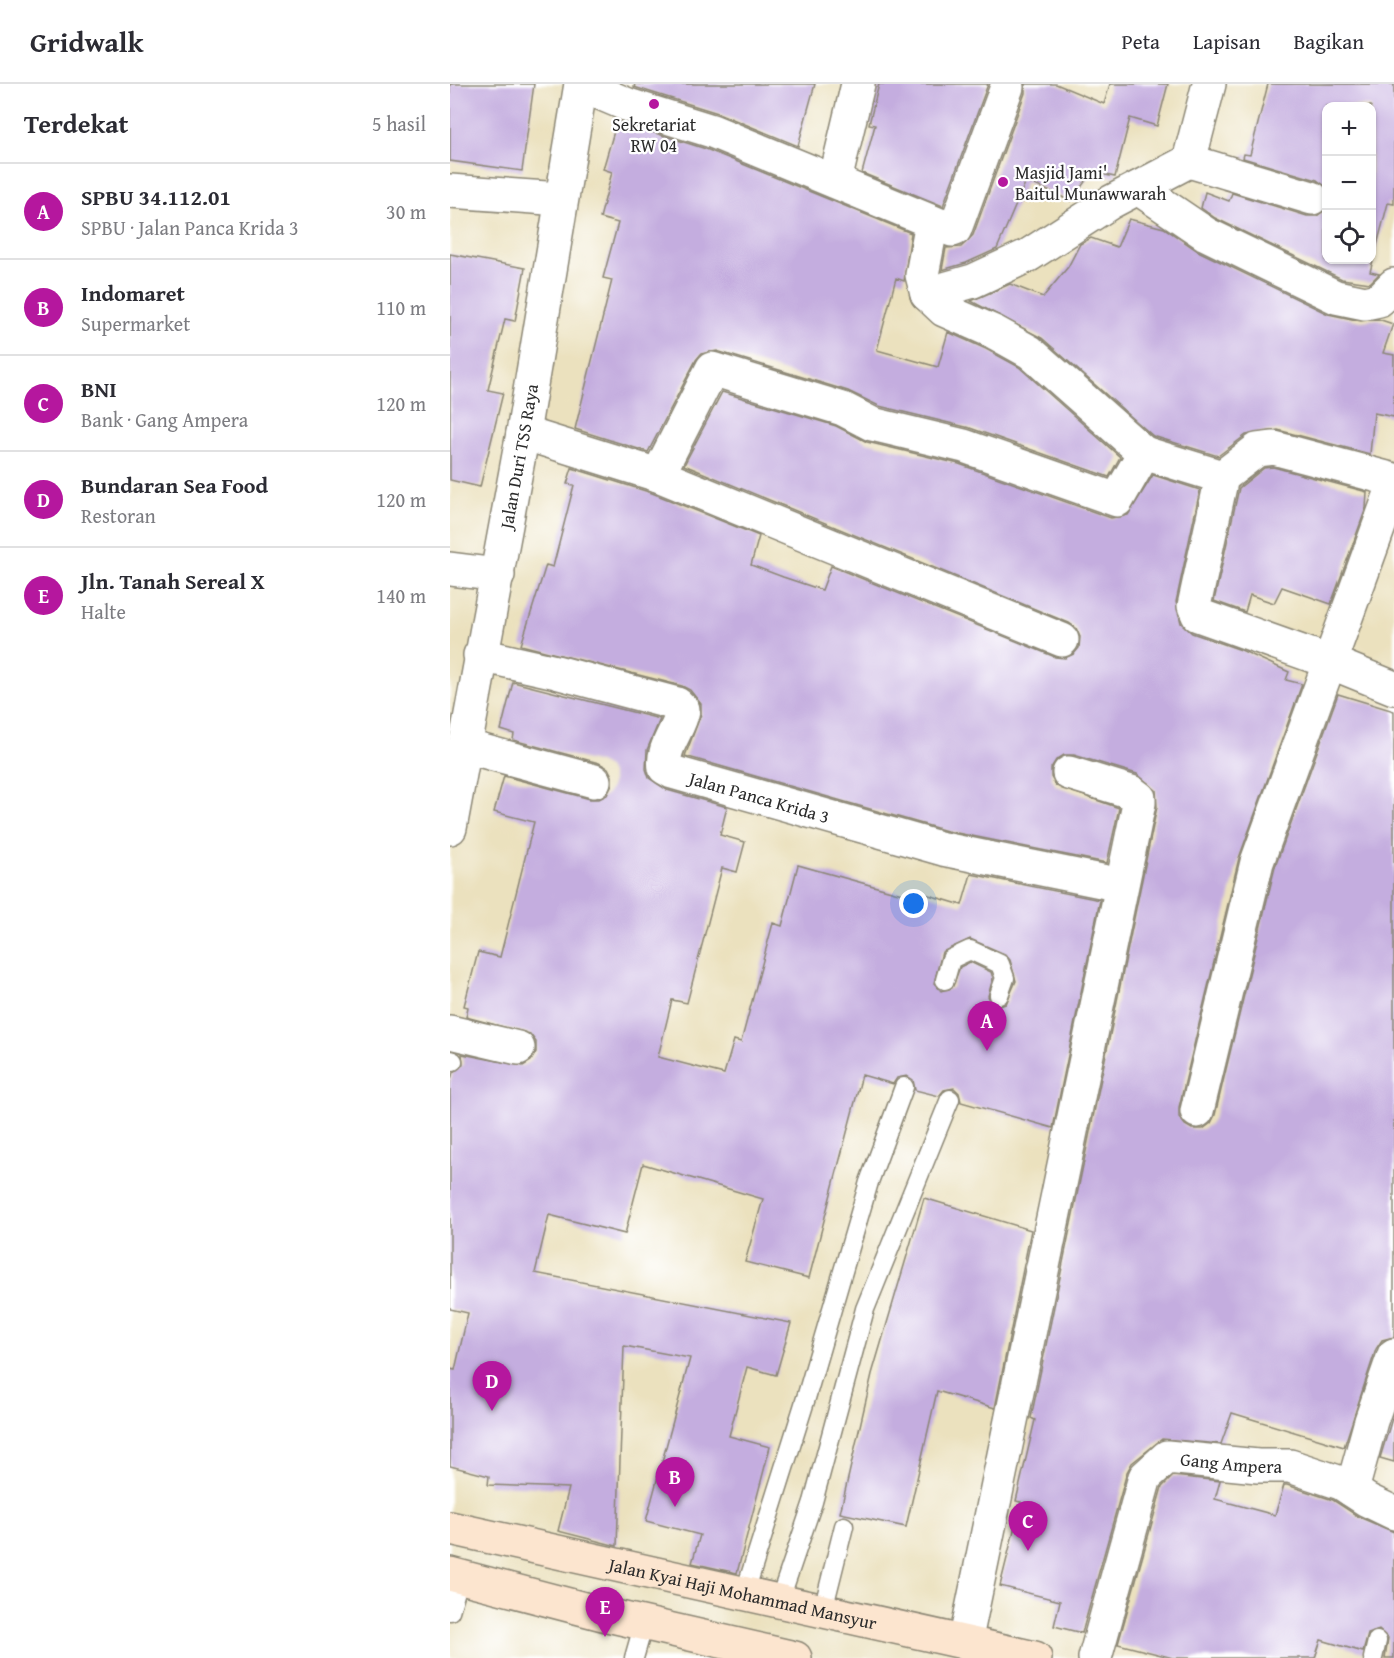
<!DOCTYPE html>
<html lang="id">
<meta charset="utf-8">
<style>
:root{--surface:#fff;--page:#f7f7f7;--text:#2b2b33;--muted:#7c7c81;--line:#e1e1e2;--accent:#b5179e}
body{margin:0;font-family:"Gentium Book Plus",serif;background:var(--page);color:var(--text)}
.controls{position:absolute;right:18px;top:18px;display:grid;overflow:hidden;border-radius:12px;box-shadow:0 2px 4px #0004}
.controls button{width:54px;height:54px;display:grid;place-items:center;padding:0;border:0;border-bottom:2px solid var(--line);background:var(--surface);color:var(--text);font:30px sans-serif}
.you{position:absolute;left:464px;top:820px;width:21px;height:21px;margin:-15px;border:4px solid #fff;border-radius:50%;background:#1a73e8;box-shadow:0 0 0 9px #1a73e833}
.badge{display:grid;place-items:center;width:39px;height:39px;border-radius:50%;background:var(--accent);color:#fff;font-size:20px;font-weight:700}
.pin{position:absolute;translate:-50% -50px;filter:drop-shadow(0 2px 3px #0008)}
.pin::after{content:'';position:absolute;top:32px;width:21px;height:18px;background:inherit;clip-path:polygon(0 0,100% 0,50% 100%)}
.list{margin:0;padding:0;list-style:none}
h2{display:flex;justify-content:space-between;align-items:center;height:78px;margin:0;padding:0 24px;font-size:26px}
h2 small{font-size:20px;font-weight:400;color:var(--muted)}
.list li{display:grid;grid-template-columns:39px 1fr auto;gap:18px;align-items:center;box-sizing:border-box;height:96px;padding:0 24px;border-top:2px solid var(--line)}
.list b{display:block;font-size:22px;white-space:nowrap}
.list p{margin:0;font-size:20px;white-space:nowrap;color:var(--muted)}
.list em{font-size:20px;font-style:normal;color:var(--muted)}
.icon{flex:none;width:33px;height:33px;fill:none;stroke:currentColor;stroke-width:2;stroke-linecap:round;stroke-linejoin:round}
.map{position:relative;flex:none;width:944px;height:1574px;overflow:hidden}
header{display:flex;align-items:center;gap:36px;box-sizing:border-box;height:84px;padding:0 30px;background:var(--surface);border-bottom:2px solid var(--line)}
header strong{font-size:28px}
nav{display:flex;gap:33px;margin-inline-start:auto;font-size:21px}
main{display:flex}
aside{flex:1;background:var(--surface)}
.map>svg:first-child{display:block}
</style>
<header>
<strong>Gridwalk</strong>
<nav><a>Peta</a><a>Lapisan</a><a>Bagikan</a></nav>
</header>
<main>
<aside>
<h2>Terdekat<small>5 hasil</small></h2>
<ul class="list">
<li><span class="badge">A</span><div><b>SPBU 34.112.01</b><p>SPBU · Jalan Panca Krida 3</p></div><em>30 m</em></li>
<li><span class="badge">B</span><div><b>Indomaret</b><p>Supermarket</p></div><em>110 m</em></li>
<li><span class="badge">C</span><div><b>BNI</b><p>Bank · Gang Ampera</p></div><em>120 m</em></li>
<li><span class="badge">D</span><div><b>Bundaran Sea Food</b><p>Restoran</p></div><em>120 m</em></li>
<li><span class="badge">E</span><div><b>Jln. Tanah Sereal X</b><p>Halte</p></div><em>140 m</em></li>
</ul>
</aside>
<div class="map">
<svg width="944" height="1574" viewBox="0 0 944 1574">
<rect width="100%" height="100%" fill="#fff"/>
<filter id="ink" filterUnits="userSpaceOnUse"><feTurbulence type="fractalNoise" baseFrequency=".0167" numOctaves="2"/><feDisplacementMap in="SourceGraphic" scale="12" xChannelSelector="R" yChannelSelector="G"/><feConvolveMatrix kernelMatrix="1 2 1 2 8 2 1 2 1" color-interpolation-filters="sRGB"/></filter>
<filter id="wash" filterUnits="userSpaceOnUse"><feTurbulence type="fractalNoise" baseFrequency=".008" numOctaves="4" result="noise"/><feDisplacementMap in="SourceGraphic" scale="24" xChannelSelector="R" yChannelSelector="G"/><feGaussianBlur stdDeviation="1.35" result="paint"/><feColorMatrix in="noise" values="0 0 0 0 0 0 0 0 0 0 0 0 0 0 0 0 0 1.4 0 .05"/><feComposite in="paint" operator="in"/></filter>
<g filter="url(#wash)">
<rect width="100%" height="100%" fill="#ebe1be"/>
<g id="blocks">
<path fill="#c4addf" fill-rule="evenodd" d="M0 0H84L72 87 0 77Z
M185 0H365L348 62 268 29 184 3Z
M429 0H538L493 122 412 89 425 41 419 40Z
M575 0H606L654 20 660 0H718L707 42 680 34 665 93 642 88 621 117 576 97 547 165 516 179 492 186 496 164 511 163 523 151 575 9Z
M818 0H944V120L938 119 920 188 929 190 920 199 892 195 765 134 751 124 755 108 779 117 782 109 857 132H867L876 125V176H921V22H876V103L867 96 793 74 794 70 800 71Z
M167 37 256 65 461 149 454 197 446 194 427 266 488 283 498 248 536 265 569 283 670 373 659 393 520 344 429 322 398 307 267 267 251 270 246 276 198 368 125 345 162 196 153 194 168 139 150 134 162 88 153 85Z
M679 135 714 144 748 167 878 230 911 237 928 235 943 240 933 269 944 271V333L924 329 920 370 828 346 796 351 768 372 703 352 592 254 521 217 560 200 593 213 618 183 630 160 641 154 667 163Z
M0 170 75 184 65 237 55 235 38 306 53 309 30 403 0 396Z
M272 308 386 342 417 358 509 380 661 434 678 431 703 391 750 406 726 518 731 539 742 549 791 566 839 588 836 596 852 600 789 774 729 1023V1033L735 1041 742 1045H753L761 1039 765 1031 825 783 888 610 944 627V1253L932 1256 926 1265 894 1363 782 1329 771 1360 712 1355 682 1379 677 1388 632 1549 604 1542 610 1517 550 1502 571 1418 566 1417 585 1336 581 1334 707 723 706 706 687 690 624 671H614L606 676 601 684V693L606 702 669 724 657 779 497 747 235 672 251 630V620L240 606 232 602 71 561 96 481 103 483 124 401 117 400 122 384 202 409 309 452 301 481 333 493 372 506 381 482 605 573 615 574 624 570 629 564 630 553 626 544 619 539 234 381Z
M823 383 917 408 916 424 881 520 832 503 824 519 800 511 795 528 764 517 789 404 814 384Z
M63 598 210 635 197 666 196 685 199 694 217 706 277 723 270 751 295 758 287 788 272 784 237 919 222 916 208 973 274 990 284 956 291 958 323 839 332 842 348 781 470 815 472 809 512 821 521 790 650 816 603 1044 511 1018 509 1009 504 1004 494 1006 489 1012 465 1006 463 996 457 992 447 994 443 1000 412 991 359 1194 295 1178 313 1115 193 1080 175 1150 99 1131 85 1189 341 1239 326 1291 297 1283 279 1352 320 1363 287 1489 242 1479 250 1451 196 1437 240 1274 174 1262 167 1462 108 1447 119 1404 38 1401 39 1392 0 1382V1285L5 1286 18 1229 0 1225V999L3 988 13 981 12 970 73 982 81 977 86 968V958L80 950 16 933 18 923 14 922 28 868 50 873 84 738 44 728 54 692 140 715H149L157 711 162 701V692L158 684 149 679 63 656 64 650 51 646ZM520 855 555 870 560 876 566 897 556 920 550 922 541 919 538 912 543 894 541 888 520 878 510 883 502 904 491 907 484 899 492 868Z
M474 1114 581 1146 545 1324 487 1307 456 1443 390 1429 422 1290Z
M944 1328V1378L930 1374Z
M723 1392 770 1397 765 1415 825 1431 834 1401H837L883 1416 909 1433 944 1448V1574H935L938 1554 929 1546 918 1550 913 1568 871 1556 865 1574H723L668 1560 712 1403Z"/>
</g>
</g>
<g filter="url(#ink)">
<use href="#blocks" fill-opacity="0" stroke="#8b8674" stroke-width="1.5"/>
<g fill="none" stroke-linecap="round" stroke-linejoin="round">
<g stroke="#8b8674" stroke-width="21">
<path id="service" d="M495 896 501 875 520 866 550 880 555 894 549 911
M0 976 3 977
M295 1508 356 1314 419 1098 454 1003
M330 1515 363 1418 415 1225 500 1015
M373 1526 394 1442
M0 1527 10 1493
M184 1574 194 1539
M923 1574 927 1557"/>
</g>
<g stroke="#8b8674" stroke-width="36">
<g id="minor">
<path d="M131 1 178 21 262 47 502 146 505 145 557 3"/>
<path d="M739 77 759 0"/>
<path d="M385 97 408 0"/>
<path d="M688 104 756 150 886 213 915 219 929 216 944 201"/>
<path d="M0 107 111 115"/>
<path d="M482 138 472 191 477 210 494 226 544 248 580 268 694 369"/>
<path d="M477 210 523 197 579 171 661 118 739 77 862 114"/>
<path d="M73 349 208 391 612 556"/>
<path d="M208 391 262 285 393 325 422 340 514 362 667 416 694 369 772 393"/>
<path d="M944 396 824 364 807 366 772 393 744 522 748 531 880 578 944 604"/>
<path d="M0 485 48 491"/>
<path id="s1" d="M30 571 106 588 227 620 233 626C230 645 211 664 215 684L222 688 493 765 671 801"/>
<path d="M14 662 144 697"/>
<path d="M0 948 68 964"/>
<path d="M747 1027 807 778 944 401"/>
<path d="M902 1406 921 1337 944 1271"/>
<path d="M515 1559 689 719V714L681 708 619 689"/>
<path id="s2" d="M645 1574 695 1393 717 1373 808 1382H840L891 1399 917 1416 944 1429"/>
</g>
</g>
<g stroke="#8b8674" stroke-width="36">
<g id="tertiary">
<path id="s3" d="M0 744 73 349 131 0"/>
</g>
</g>
<g stroke="#8b8674" stroke-width="36">
<g id="secondary">
<path id="s4" d="M0 1444 585 1574"/>
<path d="M0 1490 157 1531 345 1574"/>
</g>
</g>
<use href="#service" stroke="#fff" stroke-width="18"/>
<use href="#minor" stroke="#fff" stroke-width="33"/>
<use href="#tertiary" stroke="#fff" stroke-width="33"/>
<use href="#secondary" stroke="#fce5cf" stroke-width="33"/>
</g>
</g>
<g fill="#b5179e" stroke="#fff" stroke-width="2">
<circle cx="204" cy="20" r="6"/>
<circle cx="553" cy="98" r="6"/>
</g>
<g text-anchor="middle" dominant-baseline="central" stroke-width="4.5" stroke-linejoin="round" paint-order="stroke">
<g font-size="18" fill="#2b2b2b" stroke="#fff">
<text x="204" y="40">Sekretariat<tspan x="204" dy="21">RW 04</tspan></text>
<text x="565" y="88" text-anchor="start">Masjid Jami'<tspan x="565" dy="21">Baitul Munawwarah</tspan></text>
</g>
<g font-size="18" fill="#2b2b2b" stroke="#fff">
<text stroke="none"><textPath href="#s3" startOffset="378">Jalan Duri TSS Raya</textPath></text>
<text stroke="none"><textPath href="#s1" startOffset="372">Jalan Panca Krida 3</textPath></text>
<text stroke="none"><textPath href="#s2" startOffset="282">Gang Ampera</textPath></text>
<text stroke="none"><textPath href="#s4" startOffset="300">Jalan Kyai Haji Mohammad Mansyur</textPath></text>
</g>
</g>
</svg>
<div class="controls">
<button>+</button>
<button>−</button>
<button><svg class="icon" aria-label="locate" viewBox="0 0 24 24"><circle cx="12" cy="12" r="6"/><path d="M12 2v4M12 18v4M2 12h4M18 12h4"/></svg></button>
</div>
<div class="you"></div>
<div class="pin badge" style="left:537px;top:967px">A</div>
<div class="pin badge" style="left:225px;top:1423px">B</div>
<div class="pin badge" style="left:578px;top:1467px">C</div>
<div class="pin badge" style="left:42px;top:1327px">D</div>
<div class="pin badge" style="left:155px;top:1553px">E</div>
</div>
</main>
